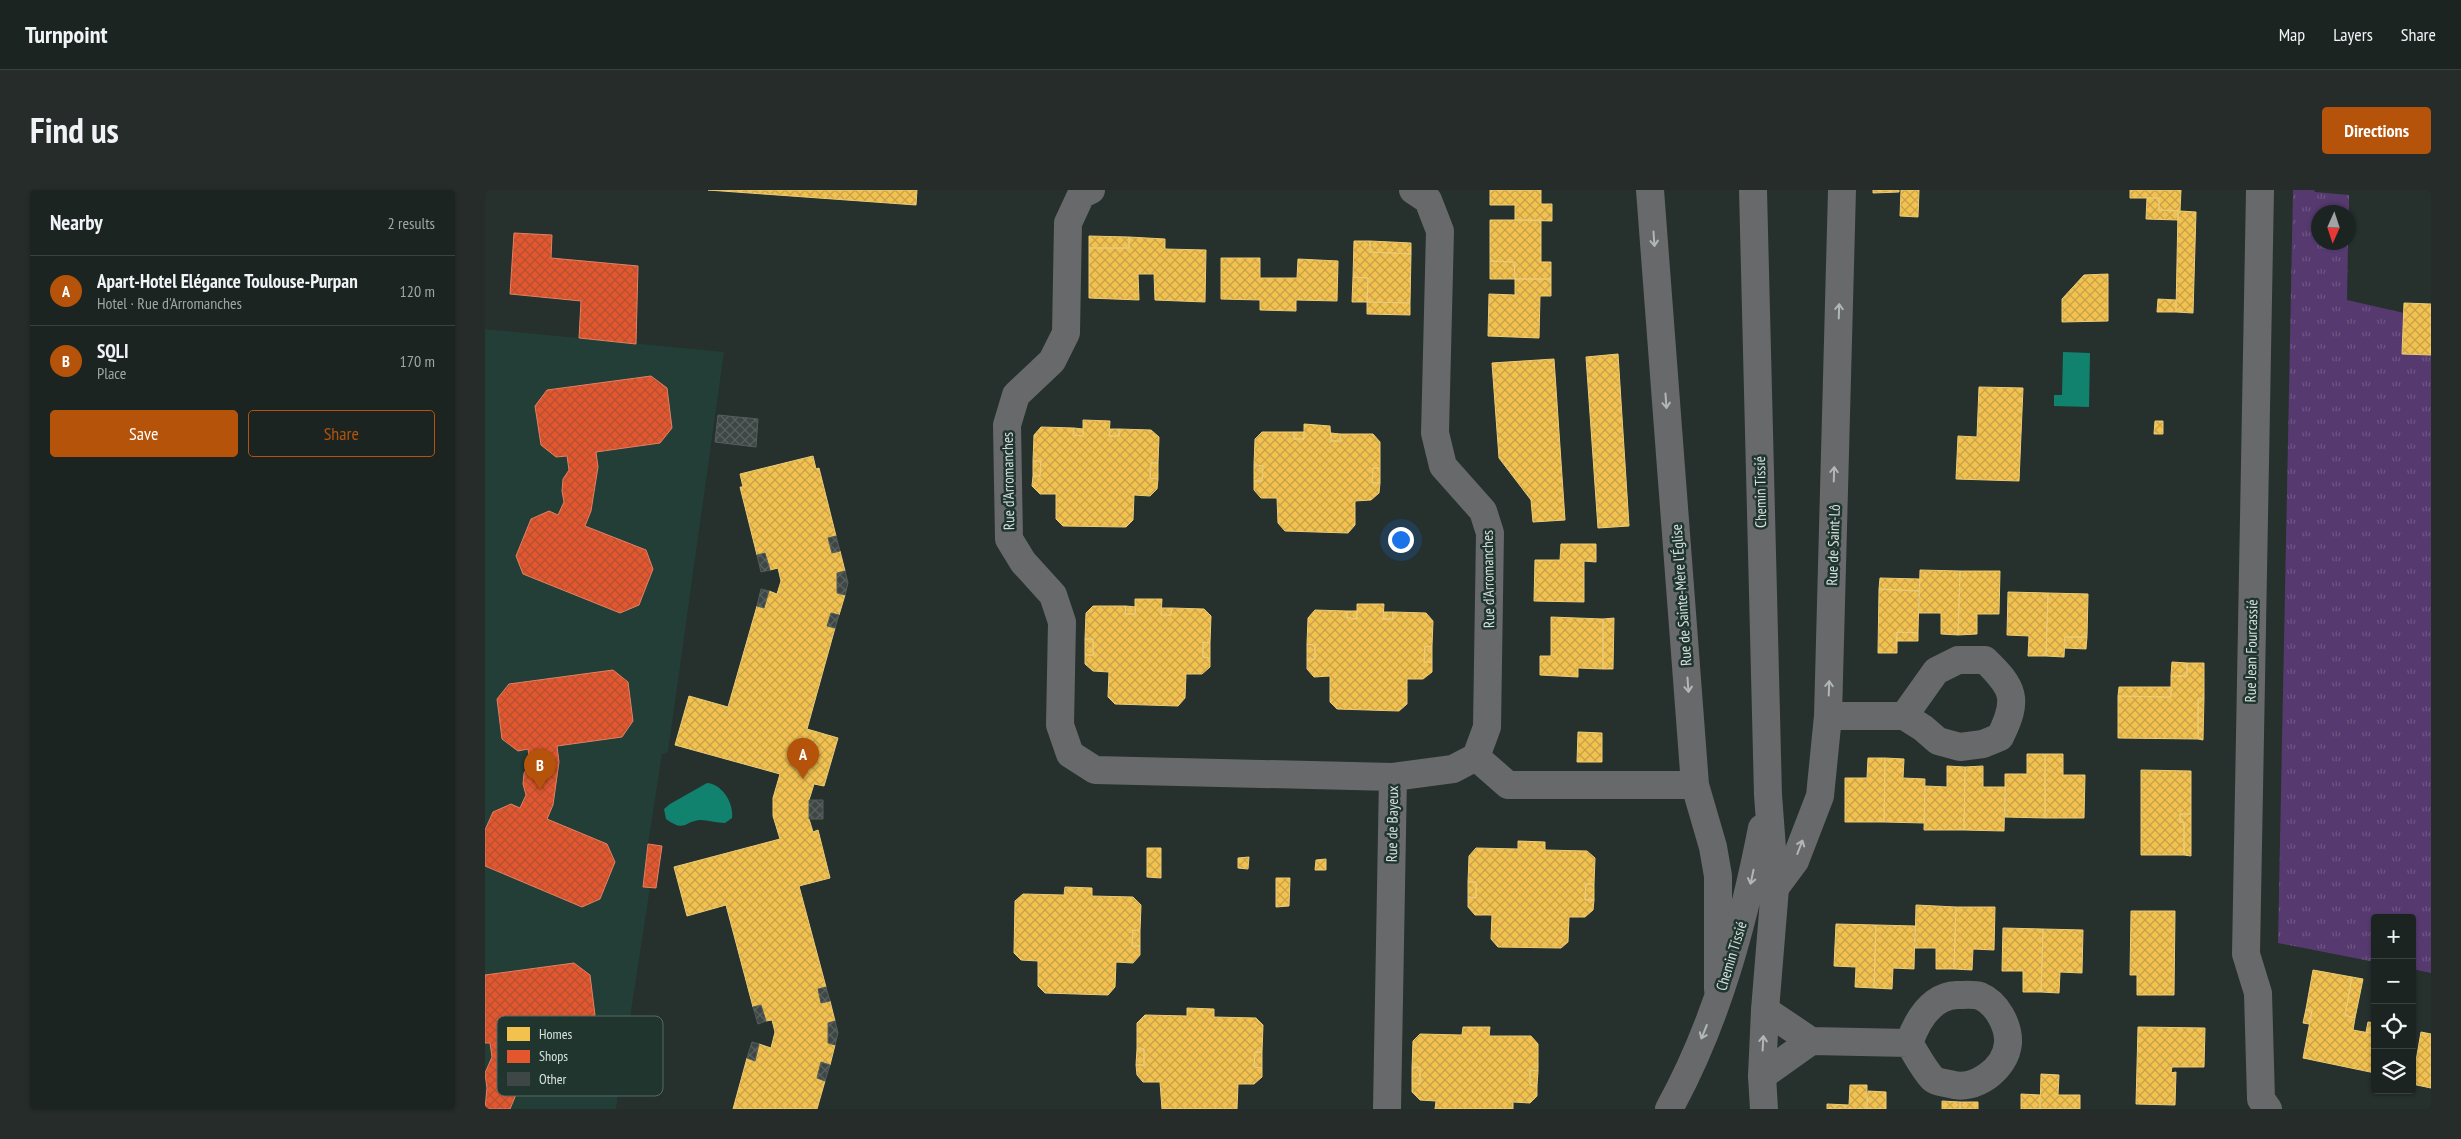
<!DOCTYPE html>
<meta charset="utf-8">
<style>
:root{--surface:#1c2422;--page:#252c2a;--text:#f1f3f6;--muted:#a0a4a5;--line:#3a4140;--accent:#b45309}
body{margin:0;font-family:"PT Sans Narrow",sans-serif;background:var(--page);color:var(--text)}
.controls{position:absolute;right:15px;bottom:15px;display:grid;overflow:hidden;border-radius:5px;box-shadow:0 1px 4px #0004}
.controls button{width:45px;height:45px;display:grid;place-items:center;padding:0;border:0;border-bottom:1px solid var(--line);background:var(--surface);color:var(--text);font:25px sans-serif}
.compass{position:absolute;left:1826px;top:15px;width:45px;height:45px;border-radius:50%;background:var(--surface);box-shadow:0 1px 4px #0004;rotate:183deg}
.you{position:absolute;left:915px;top:349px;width:18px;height:18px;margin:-12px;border:4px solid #fff;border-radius:50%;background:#1a73e8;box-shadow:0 0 0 8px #1a73e833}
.badge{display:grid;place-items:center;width:32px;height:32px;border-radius:50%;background:var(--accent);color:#fff;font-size:16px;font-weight:700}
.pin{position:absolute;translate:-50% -41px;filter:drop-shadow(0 1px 2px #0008)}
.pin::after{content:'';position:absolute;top:26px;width:18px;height:15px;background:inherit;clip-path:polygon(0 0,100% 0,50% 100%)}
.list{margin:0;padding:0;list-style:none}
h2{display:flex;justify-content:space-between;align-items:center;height:65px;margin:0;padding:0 20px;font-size:21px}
h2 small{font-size:16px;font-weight:400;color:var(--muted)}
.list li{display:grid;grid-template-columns:32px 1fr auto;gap:15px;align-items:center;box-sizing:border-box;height:70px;padding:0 20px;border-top:1px solid var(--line)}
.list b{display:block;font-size:19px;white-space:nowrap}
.list p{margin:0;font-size:16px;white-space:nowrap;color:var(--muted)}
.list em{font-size:16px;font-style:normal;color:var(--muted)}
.actions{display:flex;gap:10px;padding:15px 20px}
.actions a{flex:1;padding:11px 0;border:1px solid var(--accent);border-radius:5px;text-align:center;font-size:18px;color:var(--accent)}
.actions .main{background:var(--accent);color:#fff}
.icon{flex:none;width:28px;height:28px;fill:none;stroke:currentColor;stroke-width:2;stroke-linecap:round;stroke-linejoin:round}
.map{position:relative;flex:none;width:1946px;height:919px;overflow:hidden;border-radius:5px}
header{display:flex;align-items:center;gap:30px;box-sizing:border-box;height:70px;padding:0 25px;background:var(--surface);border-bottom:1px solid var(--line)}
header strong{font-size:24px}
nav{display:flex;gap:28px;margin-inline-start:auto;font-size:18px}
.intro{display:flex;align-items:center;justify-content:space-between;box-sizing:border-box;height:120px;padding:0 30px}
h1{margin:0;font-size:35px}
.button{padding:12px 22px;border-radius:5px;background:var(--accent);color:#fff;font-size:18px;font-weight:700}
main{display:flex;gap:30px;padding:0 30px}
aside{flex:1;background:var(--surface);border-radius:5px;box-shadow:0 1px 4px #0004}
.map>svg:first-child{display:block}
</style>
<header>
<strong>Turnpoint</strong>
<nav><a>Map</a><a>Layers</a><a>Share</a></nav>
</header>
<div class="intro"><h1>Find us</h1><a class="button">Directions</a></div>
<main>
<aside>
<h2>Nearby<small>2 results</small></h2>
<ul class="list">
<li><span class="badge">A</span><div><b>Apart-Hotel Elégance Toulouse-Purpan</b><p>Hotel · Rue d'Arromanches</p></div><em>120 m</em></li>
<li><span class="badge">B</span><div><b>SQLI</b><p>Place</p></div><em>170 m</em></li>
</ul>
<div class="actions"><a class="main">Save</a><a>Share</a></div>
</aside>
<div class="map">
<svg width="1946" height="919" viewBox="0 0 1946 919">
<defs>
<pattern id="grass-tufts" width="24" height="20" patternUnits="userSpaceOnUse" patternTransform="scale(1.25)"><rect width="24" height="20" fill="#563a6f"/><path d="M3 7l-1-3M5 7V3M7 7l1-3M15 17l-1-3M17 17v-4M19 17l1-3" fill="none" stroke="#6e5683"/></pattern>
<pattern id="homes-cross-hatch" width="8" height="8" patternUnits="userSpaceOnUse" patternTransform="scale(1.25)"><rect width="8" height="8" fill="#f2c14e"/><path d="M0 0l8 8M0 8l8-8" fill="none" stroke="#c6a24b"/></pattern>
<pattern id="shops-cross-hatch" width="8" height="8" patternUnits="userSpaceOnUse" patternTransform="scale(1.25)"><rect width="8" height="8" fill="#e4572e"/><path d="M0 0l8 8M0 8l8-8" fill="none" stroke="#b35134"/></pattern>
<pattern id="building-cross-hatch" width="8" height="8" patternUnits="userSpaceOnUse" patternTransform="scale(1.25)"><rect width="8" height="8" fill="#3e4745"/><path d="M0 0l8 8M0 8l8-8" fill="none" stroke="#59615f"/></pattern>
</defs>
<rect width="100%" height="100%" fill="#26302d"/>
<path fill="#233d37" d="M0 139 239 162 183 562 177 564 163 654 158 697 165 698 131 919H0Z"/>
<path fill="url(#grass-tufts)" d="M1808 0H1829L1830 2 1864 5V41V22H1834V52L1863 53 1862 110 1919 123 1917 164 1946 165V783L1927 779V728H1890V772L1793 753Z"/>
<path fill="#11826e" d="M1578 162 1605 163 1604 217 1569 216V205H1577Z
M222 593C237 594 249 613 247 628L240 633C231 633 223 630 215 630 200 631 200 643 181 629L179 619 185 614Z"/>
<path fill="url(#homes-cross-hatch)" stroke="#eacb79" d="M223 0H432L431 15Z
M1005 0H1056V14H1067V31L1030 30V15H1005Z
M1388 0H1414V2L1388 3Z
M1416 0H1434L1433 27 1415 26Z
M1645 0H1696L1695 21 1711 22 1708 123 1691 122 1693 21 1674 20V8H1645Z
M1662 8H1674V20L1693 21V30L1661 29Z
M1005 30H1056V72H1066V89H1030L1029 72 1005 71Z
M604 46 644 47V58H604Z
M644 47 680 49V59L721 60 720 112 670 110 669 84H653L654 110 604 108V58H644Z
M869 51H885V62L926 64 925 113 882 112 883 88 868 87Z
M885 51 926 53V64L885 62Z
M736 68H775V88H812L813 69 853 71 852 111 811 110V121L775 120V110L736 109Z
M1005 71 1029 72 1030 89H1005Z
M1623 84V131L1577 132V109L1599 85Z
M868 87 883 88 882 112H867Z
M1030 89H1066V106H1055L1054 148 1003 146 1004 104 1030 105Z
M1673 109 1691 110V122H1672Z
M882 112 925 113V125L882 124Z
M1919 113 1946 114V165L1917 164Z
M1133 164 1144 336 1113 338 1101 167Z
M1069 169 1080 330 1048 332 1046 310 1014 268 1007 173Z
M1494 197 1538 198 1534 291 1471 289 1473 246 1492 247Z
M598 230 625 231 624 246H634V239L666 240 674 247 673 273H666L665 288 673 289 672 299 665 306 649 305 648 330 641 337 578 336 571 329V304H555L547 296 548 286H555L556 271H548L549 245 556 237 589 238 588 245 598 246Z
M1670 231H1678V244H1669Z
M819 234 845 236 846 251H856L855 244H888L895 252V278H888L887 293H895L894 303 886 310 870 311V335L863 343 800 341 793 333 792 308H776L769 300V291H777L778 276 769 275 770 249 777 242H809V249H819Z
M589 238 598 239V246L588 245Z
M625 239H634V246H624Z
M809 242H819V249H809Z
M846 243 855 244 856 251H846Z
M328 266 331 279 334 278 351 346 343 348 347 363 355 361 360 381 352 383V403L360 405 354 425 346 423 342 436 350 438 322 539 353 548 339 596 329 594 324 610V629L328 642 333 640 345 688 314 696 341 797 333 799 336 813 345 811 350 831 343 833V853L350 855 345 875 336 872 332 888 340 891 332 919H248L262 868 270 871 274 854 286 858 290 842 287 830 281 831 276 815 268 817 241 715 202 726 189 677 295 649 288 626V608L295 584 190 555 204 506 243 517 272 416 279 418 284 401 292 404 296 391 293 378 285 380 280 363 272 365 255 297H258L255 284Z
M548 271H556L555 286H548Z
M666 273H673V289L665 288Z
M769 275 778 276 777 291H769Z
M888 278H895V293H887Z
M1076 354H1111V372L1099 371V412L1049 411 1050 370H1075Z
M1435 380 1475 381 1473 445 1456 444V423H1434Z
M1475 381H1515L1514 424H1492V444L1473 445Z
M1395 388 1435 389 1434 401 1394 399Z
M1394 399 1434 401 1433 443 1412 442V463H1393Z
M1523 402 1563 403 1561 466H1543L1544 446 1522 445Z
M1563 403 1603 404 1602 447H1580L1579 467 1561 466Z
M650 409H677L676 425H686L687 418 719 419 726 426 725 453 718 452V467L725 468V477L717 484H701L700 508 693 516 630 514 623 507 624 482 608 481 600 474V465H608V449H600L601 423 608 416H641L640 424H650Z
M872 414H899L898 429H908V422L941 423 948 431 947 456 940 457 939 472H947V482L938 489H922V514L914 521 852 519 845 512V486L829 487 822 479V470L830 469V455L822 454 823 428 830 420 862 421V428L872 429Z
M641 416 651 417 650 424H640Z
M677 418H687L686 425H676Z
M862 421H872V429L862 428Z
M899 422H908V429H898Z
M1066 427 1118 429V479L1093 478V487L1055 485V466H1066Z
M1129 428 1128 479H1118V429Z
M1412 442 1433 443V451H1411Z
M1580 447H1602L1601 459 1580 458Z
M600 449H608V465H600Z
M718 452 725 453V468L718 467Z
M822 454 830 455V469L822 470Z
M947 456V472H939L940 457Z
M1687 472 1702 473V486H1686Z
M1702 473H1719V508L1713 509V549L1633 548V506L1686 507V486H1702Z
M1634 497H1686V507L1633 506Z
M1719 508 1718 550 1713 549V509Z
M1093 542 1117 543V572H1092Z
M1542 564H1560V628L1520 627V584H1542Z
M1560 564H1578V585H1600L1599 628H1560Z
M1383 568H1400L1399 632H1360V588H1382Z
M1400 568 1419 569 1418 588 1440 589 1439 633 1399 632Z
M1462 576 1480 577 1479 640H1439L1440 596 1462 597Z
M1498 576V597H1520L1519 641 1479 640 1480 577Z
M1656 580 1706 581V624H1695V632H1699V665H1656Z
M1695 624H1706V666L1699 665V632H1695Z
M1033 651 1060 652V660L1102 661 1110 668 1109 694H1101L1100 710H1109L1108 720 1100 727H1084L1083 752 1076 758 1013 757 1006 749 1007 725H990L983 717V707L991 708V692H983L984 666 991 658 1033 659Z
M662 658H676V688L662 687Z
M764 667 763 679 753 678V668Z
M841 669V680H830L831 670Z
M791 688H805L804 716 791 717Z
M983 692H991V708L983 707Z
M1101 694H1109V710H1100Z
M580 697 607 698V706L648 707 656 715 655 741 648 740 647 756H655V765L648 773 631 772 630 797 623 805 560 803 553 796V771L536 770 529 763 530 711 538 704 579 705Z
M1431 715 1471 717 1469 779H1451V758H1430Z
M1471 717H1510L1509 760 1488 759 1487 780 1469 779Z
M1646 721H1690L1689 805H1652V785H1645Z
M1351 734 1391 735 1389 798 1370 797 1371 777 1349 776Z
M1391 735 1430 736 1429 779 1408 778 1407 799 1389 798Z
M1518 738 1558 739 1556 802H1538V781H1517Z
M1558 739 1598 740 1597 783 1575 782 1574 803 1556 802Z
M648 740 655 741V756H647Z
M1828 780 1867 787 1860 825 1870 828 1868 840 1890 844V883L1818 868 1827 821 1821 819Z
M1867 787 1878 789 1870 828 1860 825Z
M702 818 729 819V827L771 828 778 835 777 862H770L769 877 777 878V887L769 894H753L752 919H677L675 892H658L652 885 651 875H659V859H652V833L660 825 702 826Z
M1821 819 1827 821 1824 834 1818 833Z
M1883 832 1890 833V844L1881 842Z
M978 837H1005L1004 846H1046L1053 854V881L1045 880V895L1052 896V906L1045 913 1028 912V919H950L951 911 935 910 927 902V893L935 894V877L927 878 928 851 935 844 977 845Z
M1653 837 1720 838 1719 877H1687L1686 883 1691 882 1690 915 1651 914Z
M1936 842 1946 844V898L1927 894Z
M652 859H659V875H651Z
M770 862H777V878L769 877Z
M935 877V894L927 893V878Z
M1045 880 1053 881 1052 896 1045 895Z
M1556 884 1574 885 1573 905H1595V919H1555Z
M1365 895H1382V919H1342V914L1364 915Z
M1383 901 1401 902V919H1382Z
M1536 904 1555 905V919H1536Z
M1457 911 1475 912V919H1457Z
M1475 912H1493V919H1475Z"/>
<path fill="url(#shops-cross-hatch)" stroke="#e08163" d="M29 43 67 45 66 68 153 76 151 154 94 148 96 111 25 104Z
M166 186 182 198 187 238 175 253 111 262 113 277 106 321 100 336 161 360 168 379 154 415 135 423 38 384 31 366 46 329 64 321 73 325 79 312 77 301 78 289 84 280 82 266 71 267 56 255 50 216 62 200Z
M128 480 143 492 148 531 137 547 72 556 74 572 68 615 62 629 122 654 130 672 115 709 97 717 0 676V640L8 622 26 614 35 618 41 605 38 594 39 583 45 574 43 559 33 561 17 549 12 509 24 494Z
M163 654 177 656 171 698 158 697Z
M89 773 105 785 110 825 98 840 34 849 36 864 30 907 25 919H0L2 898 0 883 7 867 5 853H0V785Z"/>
<path fill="url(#building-cross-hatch)" stroke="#535d5a" d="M233 225 273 229 271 257 230 252Z
M351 346 355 361 347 363 343 348Z
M280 363 285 380 276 382 272 365Z
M360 381 363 393 360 405 352 403V383Z
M276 399 284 401 279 418 272 416Z
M346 423 354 425 350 438 342 436Z
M324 610H338V629H324Z
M341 797 345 811 336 813 333 799Z
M276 815 281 831 273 834 268 817Z
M350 831 353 843 350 855 343 853V833Z
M267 852 274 854 270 871 262 868Z
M336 872 345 875 340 891 332 888Z"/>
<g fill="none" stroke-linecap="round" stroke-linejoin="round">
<path stroke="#68696a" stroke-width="28" d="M606 0 596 5 583 33 581 143 567 171 531 205 522 235 524 349 538 372 568 405 577 432 575 535 585 564 610 580 908 587 902 919
M1165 0 1210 595 1228 657 1233 686V799
M1775 0 1761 764 1773 803 1776 909 1783 919
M1343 526H1419L1438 538 1453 551 1475 557 1498 554 1515 547C1534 509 1529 498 1500 470H1473L1451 481 1419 526
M991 567 1023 595H1210
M908 587 968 579 991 567 1002 537 1005 343 998 321 958 276 950 243 955 41 943 10 928 0
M1290 698 1310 671 1335 606 1343 526 1357 0
M1280 820 1326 851 1424 853C1431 864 1438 878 1447 888 1451 892 1459 893 1465 894 1489 902 1521 879 1523 853 1524 836 1512 813 1495 806 1489 804 1479 805 1472 805 1446 806 1432 831 1424 853
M1277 886 1326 851"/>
<path stroke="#68696a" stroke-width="28" d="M1268 0 1283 605 1290 698 1280 820 1277 886 1279 919
M1184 919C1232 832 1258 735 1277 638"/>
</g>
<defs><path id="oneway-shaft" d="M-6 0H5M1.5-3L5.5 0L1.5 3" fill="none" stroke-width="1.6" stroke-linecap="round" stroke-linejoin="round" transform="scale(1.25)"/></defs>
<g stroke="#b0b8b5">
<use href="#oneway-shaft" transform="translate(1169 49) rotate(86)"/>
<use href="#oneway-shaft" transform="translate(1354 121) rotate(-88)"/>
<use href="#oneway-shaft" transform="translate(1181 211) rotate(86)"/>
<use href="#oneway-shaft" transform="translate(1349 284) rotate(-88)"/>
<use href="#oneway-shaft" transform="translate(1203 495) rotate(86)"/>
<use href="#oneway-shaft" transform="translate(1344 498) rotate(-88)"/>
<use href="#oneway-shaft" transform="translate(1315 657) rotate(-69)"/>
<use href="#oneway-shaft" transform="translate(1267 687) rotate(102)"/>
<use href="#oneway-shaft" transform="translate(1219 842) rotate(112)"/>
<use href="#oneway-shaft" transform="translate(1278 853) rotate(-87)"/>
</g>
<g text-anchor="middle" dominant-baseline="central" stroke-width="5" stroke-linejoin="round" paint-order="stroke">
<g font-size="15" fill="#d6e2de" stroke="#21352f">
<text transform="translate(523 291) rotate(-91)">Rue d'Arromanches</text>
<text transform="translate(1275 302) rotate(-91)">Chemin Tissié</text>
<text transform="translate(1348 355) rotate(-88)">Rue de Saint-Lô</text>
<text transform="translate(1003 389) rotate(-91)">Rue d'Arromanches</text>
<text transform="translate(1196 405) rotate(-94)">Rue de Sainte-Mère l'Église</text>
<text transform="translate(1766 461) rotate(-89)">Rue Jean Fourcassié</text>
<text transform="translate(907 634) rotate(-89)">Rue de Bayeux</text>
<text transform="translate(1246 766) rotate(-73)">Chemin Tissié</text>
</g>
</g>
<rect x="12" y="826" width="166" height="80" rx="8" fill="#21352f" stroke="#576964" stroke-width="1"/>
<rect x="22" y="837" width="23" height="14" fill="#f2c14e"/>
<rect x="22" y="860" width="23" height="13" fill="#e4572e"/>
<rect x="22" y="882" width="23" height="14" fill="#3e4745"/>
<g font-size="14" fill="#d6e2de">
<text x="54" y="849">Homes</text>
<text x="54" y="871">Shops</text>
<text x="54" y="894">Other</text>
</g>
</svg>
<div class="controls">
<button>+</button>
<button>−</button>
<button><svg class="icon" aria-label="locate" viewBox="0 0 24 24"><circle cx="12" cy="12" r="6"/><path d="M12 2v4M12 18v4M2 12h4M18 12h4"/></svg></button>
<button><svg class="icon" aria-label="layers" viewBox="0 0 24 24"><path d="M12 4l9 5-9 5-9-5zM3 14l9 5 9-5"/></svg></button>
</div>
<svg class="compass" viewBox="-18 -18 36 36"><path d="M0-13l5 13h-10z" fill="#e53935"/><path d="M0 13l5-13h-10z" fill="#a0a4a5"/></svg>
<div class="you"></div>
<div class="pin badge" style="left:318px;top:589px">A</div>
<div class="pin badge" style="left:55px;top:600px">B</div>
</div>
</main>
